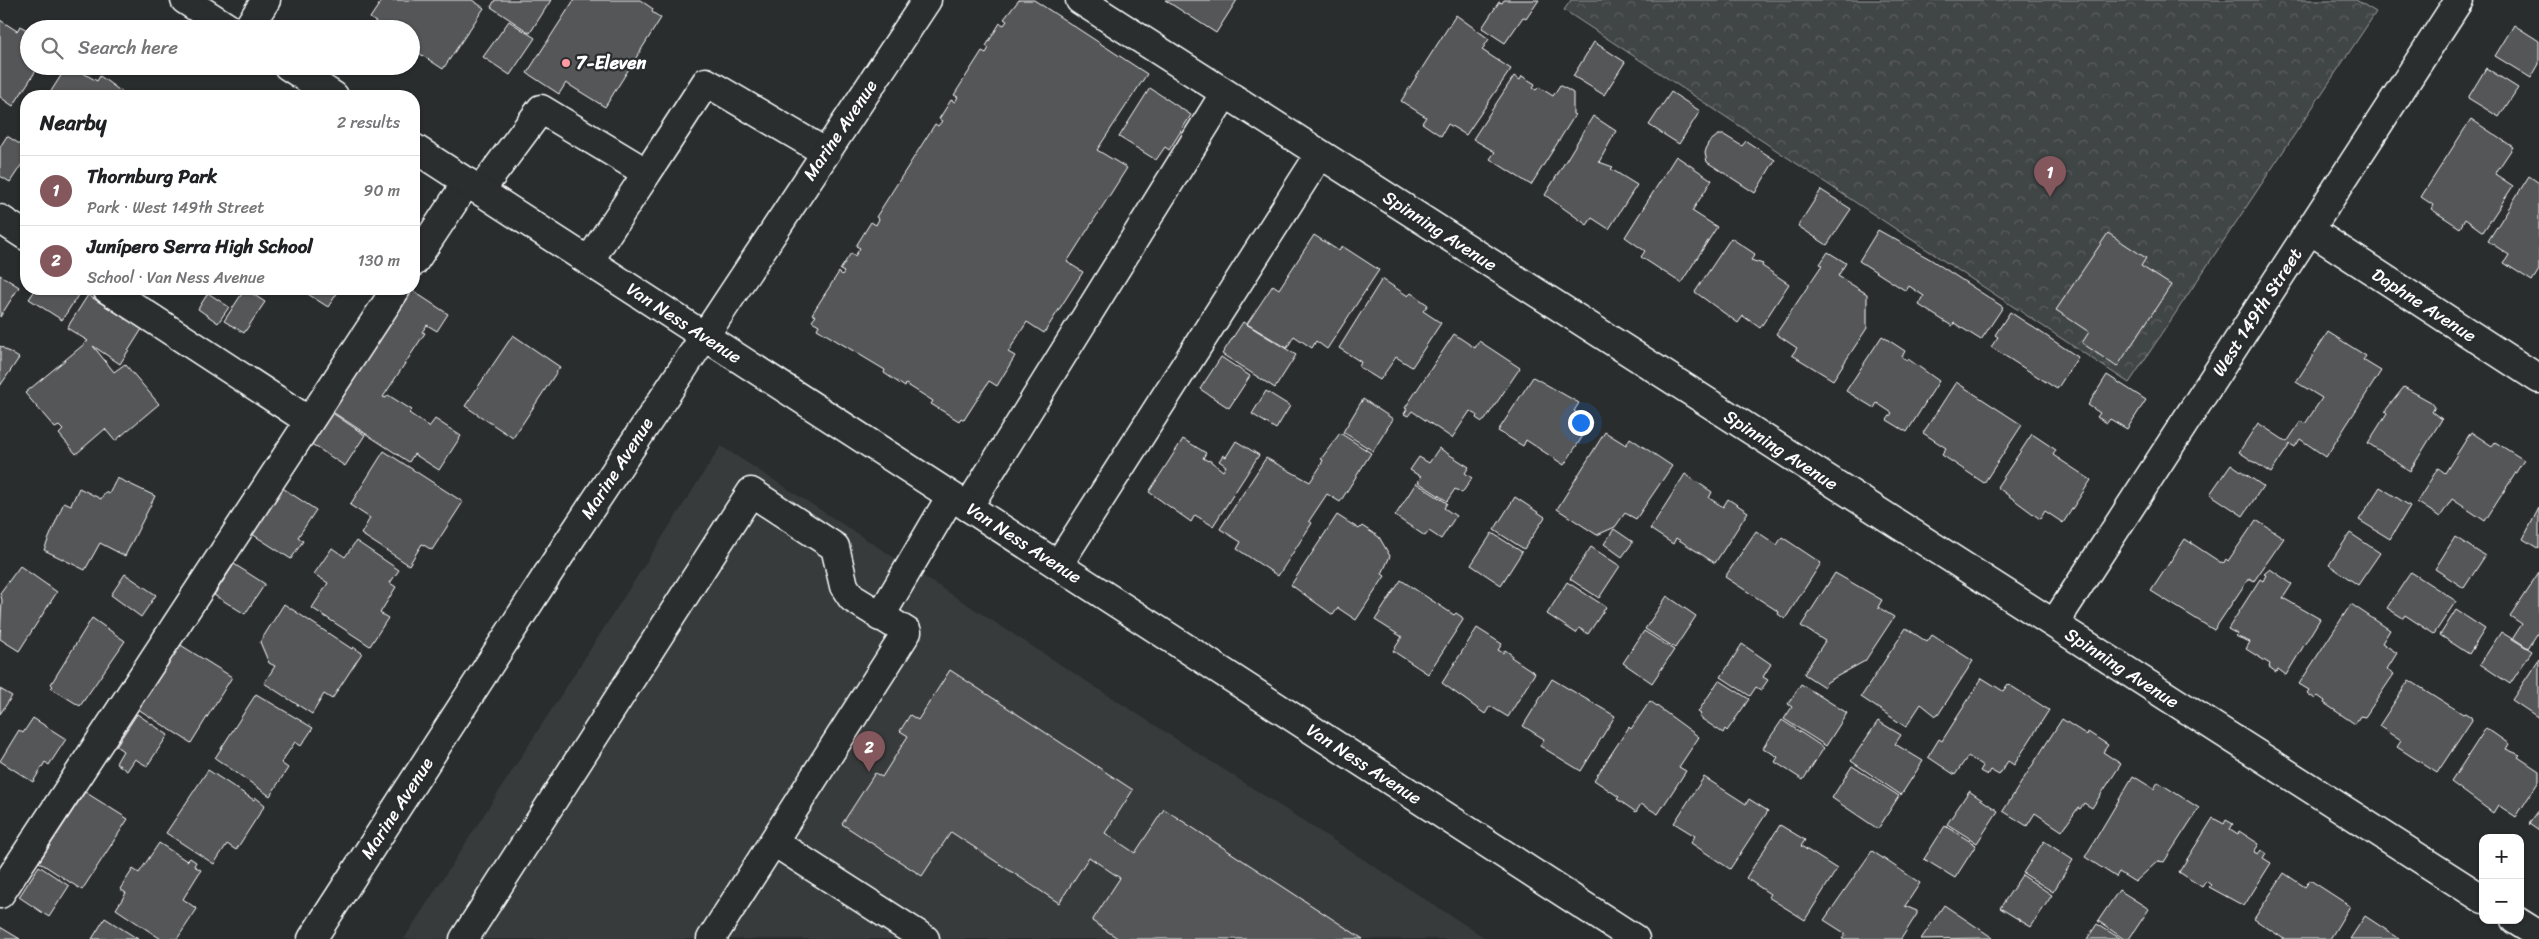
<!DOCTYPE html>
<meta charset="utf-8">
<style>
:root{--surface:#fff;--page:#f6f6f6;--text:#202124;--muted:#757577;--line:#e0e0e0;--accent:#84575d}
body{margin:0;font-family:Sriracha,sans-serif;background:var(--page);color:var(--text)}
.controls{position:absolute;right:15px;bottom:15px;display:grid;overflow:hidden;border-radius:10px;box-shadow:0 1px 4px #0004}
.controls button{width:45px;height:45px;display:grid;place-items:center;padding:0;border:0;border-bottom:1px solid var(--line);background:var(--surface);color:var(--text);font:25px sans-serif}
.you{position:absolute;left:1580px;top:422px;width:18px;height:18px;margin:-12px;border:4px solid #fff;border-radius:50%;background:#1a73e8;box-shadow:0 0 0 8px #1a73e833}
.badge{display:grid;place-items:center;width:32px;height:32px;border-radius:50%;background:var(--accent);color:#fff;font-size:16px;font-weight:700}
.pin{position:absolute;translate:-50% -41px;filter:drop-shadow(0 1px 2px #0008)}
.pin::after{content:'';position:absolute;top:26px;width:18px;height:15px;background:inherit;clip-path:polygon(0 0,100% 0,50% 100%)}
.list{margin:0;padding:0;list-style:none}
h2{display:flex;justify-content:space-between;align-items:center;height:65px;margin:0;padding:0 20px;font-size:21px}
h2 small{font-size:16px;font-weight:400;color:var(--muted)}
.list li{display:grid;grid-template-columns:32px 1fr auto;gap:15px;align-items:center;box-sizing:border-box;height:70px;padding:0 20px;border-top:1px solid var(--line)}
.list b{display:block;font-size:19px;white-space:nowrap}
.list p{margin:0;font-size:16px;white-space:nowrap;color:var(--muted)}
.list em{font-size:16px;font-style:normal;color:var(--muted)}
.icon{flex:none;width:28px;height:28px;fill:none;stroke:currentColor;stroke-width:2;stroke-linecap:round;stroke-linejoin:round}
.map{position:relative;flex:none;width:2539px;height:939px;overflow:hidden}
.search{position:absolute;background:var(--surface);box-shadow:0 1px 4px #0004;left:20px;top:20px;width:400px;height:55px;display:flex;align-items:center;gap:12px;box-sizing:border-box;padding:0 18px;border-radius:28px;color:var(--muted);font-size:19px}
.panel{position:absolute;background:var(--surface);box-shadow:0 1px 4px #0004;left:20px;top:90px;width:400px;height:205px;border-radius:20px}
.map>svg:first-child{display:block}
</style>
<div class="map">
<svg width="2539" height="939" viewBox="0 0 2539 939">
<defs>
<pattern id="park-crowns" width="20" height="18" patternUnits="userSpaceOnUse" patternTransform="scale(1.25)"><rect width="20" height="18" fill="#414445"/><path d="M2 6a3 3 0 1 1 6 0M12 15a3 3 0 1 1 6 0" fill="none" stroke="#5e6061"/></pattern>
</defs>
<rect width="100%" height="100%" fill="#2a2d2e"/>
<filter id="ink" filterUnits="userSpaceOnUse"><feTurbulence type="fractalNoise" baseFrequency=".02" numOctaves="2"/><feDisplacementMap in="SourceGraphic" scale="10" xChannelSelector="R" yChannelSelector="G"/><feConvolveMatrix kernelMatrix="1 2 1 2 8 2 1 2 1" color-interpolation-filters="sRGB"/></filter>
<g filter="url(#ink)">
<path fill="#373a3b" d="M721 446 1487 939H404Z"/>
<path fill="url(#park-crowns)" stroke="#a0a2a2" d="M1571 0H2356L2376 12 2129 383 1564 10Z"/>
<path fill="#555758" stroke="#fff" d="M382 0H472L484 8 443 69 411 48V29H386L370 18Z
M495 0H551L530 33 491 7Z
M574 0H640L653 9 652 12 661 18 605 107 566 83 559 94 527 73Z
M1019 0H1034L1147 74 1097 150 1127 168 1067 262 1083 272 1044 333 1027 322 1008 352 1015 356 997 386 989 381 964 420 961 418 959 421 931 404 933 401 906 384 905 387 884 373 885 370 817 329 819 325 812 321 816 316 812 314 839 272 842 275 844 272 840 270 851 253 855 256 860 248 856 246 871 222 876 225 879 219 876 217 935 124 938 126 942 121 939 119 951 100 955 102 958 97 954 95 982 51 986 53 989 48 986 46 1000 23 1004 25 1007 21 1004 19Z
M1165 0H1237L1216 33Z
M1504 0H1539L1526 19 1523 17 1505 43 1482 28 1499 2 1502 3Z
M1456 15 1489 39 1482 50 1511 69 1466 135 1448 124 1441 136 1422 123 1426 117 1401 101Z
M0 20 17 31 20 26 29 31V66H39L13 106 0 97Z
M509 21 535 38 510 75 483 57Z
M2514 25 2539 41V64L2531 78 2495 56Z
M1594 42 1625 62 1604 95 1573 76Z
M67 66H84L87 68 83 73 97 81 100 76 127 96H48Z
M2486 68 2518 88 2499 117 2468 98Z
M1514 76 1520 80 1522 76 1535 84 1533 88 1536 90 1539 87 1553 96 1560 85 1573 93V114L1575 115 1531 185 1490 159 1495 152 1473 139Z
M1150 88 1191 115 1169 150 1165 147 1156 160 1119 137Z
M1671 92 1700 111 1679 144 1649 125Z
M1593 116 1616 131 1599 162 1613 167 1611 169 1637 185 1609 229 1592 218 1587 225 1545 195Z
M2471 119 2513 147 2495 174 2513 186 2483 232 2465 219 2460 228 2431 209 2433 205 2421 197Z
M1718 135H1724L1742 146 1746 141 1775 160 1755 193 1707 162 1705 153 1708 143Z
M7 136 26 148V158L10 182 0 176V147Z
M1676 156 1712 180 1692 211 1717 227 1681 283 1641 257 1645 251 1625 237Z
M2529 176 2539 183V270L2532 281 2504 263 2509 255 2488 241Z
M1821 190 1851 209 1827 245 1798 226Z
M1878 230 1930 259 2003 307 1981 340 1954 323 1952 326 1919 305 1924 296 1909 286 1906 291 1859 261Z
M2108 233 2146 258 2141 266 2171 285 2117 367 2082 343 2089 332 2056 310Z
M1314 235 1339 251 1342 246 1379 270 1327 349 1316 341 1312 348 1294 336 1287 348 1247 324 1273 285 1279 289Z
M1731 238 1755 254 1751 260 1763 264 1762 266 1789 284 1760 328 1743 316 1738 323 1695 292Z
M1828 252 1846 263 1838 276 1867 294V328L1833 380 1792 355 1797 348 1776 334 1822 265 1820 264Z
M0 275 19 287 0 317Z
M1382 279 1408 296 1411 293 1428 305 1423 311 1441 323 1412 367 1396 357 1380 380 1359 367 1361 362 1339 348Z
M36 289H82L62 320 29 299Z
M245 289 265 302 244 333 224 321Z
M300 289H340L328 307Z
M404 289H410L448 314 437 331 427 325 422 332 425 333 383 397 386 398 388 395 412 410 409 413 429 427 435 419 461 436 439 470 414 454 409 462 328 409Z
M208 293 229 307 218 323 198 309Z
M88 295 142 329 120 364 93 346 114 372 125 364 159 404 115 441 105 429 76 454 59 434 63 430 59 426 55 428 25 393 88 341 67 328Z
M2010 312 2078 357 2057 389 1991 347 1998 337 1995 335Z
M1243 322 1296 355 1275 388 1222 354Z
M2328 332 2366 356 2363 360 2381 371 2326 457 2300 439 2295 447 2290 444 2271 473 2239 452 2258 423 2287 442 2301 421 2305 424 2322 398 2296 382Z
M1454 334 1475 348 1479 341 1520 368 1485 420 1482 422 1476 418 1477 415 1470 411 1452 438 1412 411 1408 416 1404 414 1407 409 1405 408Z
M513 335 560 367 513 438 465 406Z
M1882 336 1905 351 1902 357 1907 360 1908 359 1939 381 1907 432 1887 420 1892 413 1877 403 1874 408 1846 391Z
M0 346 19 358 0 386Z
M1221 357 1250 376 1229 408 1200 389Z
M2107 375 2146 400 2127 429 2110 419 2107 423 2097 417 2100 413 2088 405Z
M1533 377 1579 403 1574 411 1592 422 1564 465 1526 440 1523 446 1498 431Z
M1956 382 2022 425 1984 483 1942 455 1946 448 1923 433Z
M2404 387 2431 402 2435 407 2432 412 2442 419 2410 471 2368 443 2387 413 2385 411Z
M1266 391 1290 406 1276 429 1252 414Z
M1363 399 1393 419 1373 451 1343 432Z
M331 412 365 435 345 466 310 443Z
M1605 432 1626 445 1630 438 1672 466 1636 519 1625 513 1615 527 1597 535 1557 509Z
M2471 432 2492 446 2495 442 2524 460 2485 521 2452 499 2440 517 2417 502 2438 468 2445 473Z
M1340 433 1371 453 1340 502 1327 494 1309 521 1312 523 1278 576 1237 549 1241 542 1220 529 1266 458 1310 482 1320 467 1323 460 1321 459Z
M2032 434 2056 450 2053 455 2091 480 2063 523 2045 511 2040 519 1997 487Z
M1183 439 1206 453 1203 458 1208 461 1209 460 1223 471 1226 466 1219 461 1223 455 1226 457 1236 441 1259 455 1213 526 1195 515 1191 522 1149 492Z
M1439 448 1469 467 1465 473 1472 478 1462 493 1455 489 1447 501 1418 482 1421 477 1410 470 1419 457 1429 463Z
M384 451 463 502 432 550 422 544 409 565 361 534 370 518 350 505Z
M2231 464 2263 486 2243 516 2210 494Z
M1685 474 1712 492 1709 498 1723 507 1728 499 1748 512 1715 563 1676 538 1673 544 1650 529Z
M117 478 155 496 125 556 100 543 85 570 44 550 64 502 71 505 79 488 101 499 105 492 109 494Z
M1416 483 1447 503 1444 508 1456 516 1441 539 1429 531 1425 536 1395 516Z
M281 487 316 510 298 537 303 541 291 559 252 534Z
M2380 487 2410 506 2390 539 2359 520Z
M1515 497 1545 517 1524 549 1494 530Z
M2539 508V549L2523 539Z
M1337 515 1359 529 1362 526 1379 537 1390 556 1382 574 1385 576 1356 620 1338 608 1333 615 1291 585Z
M2256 520 2284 538 2254 581 2249 578 2214 630 2151 591 2185 539 2223 564 2226 559 2228 561Z
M1614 529 1633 542 1622 557 1604 544Z
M1756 531 1777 545 1782 537 1821 563 1785 619 1778 614 1779 612 1725 577Z
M1492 533 1522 552 1501 585 1471 565Z
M2350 533 2380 553 2358 585 2329 565Z
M2455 537 2485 556 2464 588 2435 569Z
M356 541 399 570 390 583 396 587 380 613 388 618 370 646 312 608 328 583 314 574 332 548 345 557Z
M1591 547 1620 566 1599 598 1570 579Z
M234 564 265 584 245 614 214 595Z
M20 566 57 592 19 651 0 639 2 600 0 593Z
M2270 569 2292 584 2283 598 2320 619 2286 675 2278 669 2276 672 2269 667 2270 664 2246 649 2250 642 2235 636 2237 634 2228 629 2260 579 2263 581 2266 575 2264 574Z
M2411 572 2456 601 2434 634 2405 615 2403 618 2387 608Z
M2539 572V635L2537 634 2528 648 2513 638 2522 624 2510 616Z
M1835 573 1882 600 1878 607 1894 617 1865 661 1827 682 1824 687 1804 674 1825 641 1801 626Z
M125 574 156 595 141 617 111 595Z
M1401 580 1454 615 1456 613 1462 617 1463 620 1428 674 1393 651 1402 637 1375 620Z
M1567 582 1606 607 1588 634 1579 628 1576 633 1547 614Z
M1667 596 1696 616 1675 648 1645 629Z
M284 604 352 649 353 647 362 653 332 699 324 694 312 714 264 683 275 666 269 663 260 642Z
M2351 604 2390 630 2382 643 2397 653 2387 669 2394 674 2365 717 2360 716 2355 724 2324 703 2325 701 2318 696 2315 699 2307 693 2309 690 2299 684Z
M2456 610 2485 629 2469 654 2440 635Z
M92 618 125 641 80 706 51 688 53 686 51 684Z
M1477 628 1502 644 1498 650 1503 653 1505 650 1512 655 1511 657 1535 673 1508 717 1490 706 1485 714 1442 683Z
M1906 628 1927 642 1932 635 1973 661 1938 715 1936 716 1921 704 1906 727 1861 697Z
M1644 631 1674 650 1652 683 1623 663Z
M2501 632 2532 651 2510 684 2480 664Z
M179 644 232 677 191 743 138 709Z
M1742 644 1771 664 1763 677 1768 680 1761 690 1756 687 1750 696 1721 677Z
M2539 659V718L2512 700Z
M950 670 1133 790 1105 833 1135 853 1164 809 1363 939H1119L1092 921 1120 878 1089 857 1059 903 951 832 922 876 842 824 875 773 882 777 908 736 900 731 910 715 918 720Z
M1982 678 2003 691 2008 684 2049 710 2014 765 2008 761 1999 775 1990 770 1987 775 1980 771 1983 766 1968 756 1955 775 1928 757 1939 739 1942 741Z
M1552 679 1615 716 1581 771 1540 746 1544 739 1523 726Z
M1719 680 1749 699 1727 731 1725 729 1723 733 1699 717 1701 714 1698 712Z
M2409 680 2463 714 2465 713 2471 717 2472 720 2437 773 2397 747 2401 741 2379 726Z
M1801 684 1847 713 1826 746 1784 719 1792 707 1788 704Z
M0 689 12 696 0 714Z
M256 694 313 728 301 746 295 742 281 763 288 768 270 796 215 758Z
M1650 701 1699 737 1679 767 1686 771 1658 814 1641 804 1636 812 1617 799 1619 797 1594 780 1629 727 1631 729Z
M137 714 168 735 147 766 135 759 127 771 116 763 123 751 116 746Z
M33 718 66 739 49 765 45 762 33 782 0 761 19 730 23 733Z
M2062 719 2087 735 2088 732 2108 745 2103 752 2121 764 2092 808 2084 803 2080 809 2078 808 2062 831 2035 813 2027 826 2003 811Z
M1782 720 1824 748 1803 780 1775 762 1778 757 1763 748Z
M1878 721 1901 735 1895 744 1923 761 1901 795 1851 761Z
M2486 728 2509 744 2506 749 2520 755 2518 757 2539 771V781L2516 817 2498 805 2493 813 2451 782Z
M1852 766 1899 796 1878 829 1832 798Z
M208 770 254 800 255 797 265 805 236 850 227 844 214 864 166 833Z
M2133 776 2154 789 2158 782 2199 808 2164 862 2158 861 2135 882 2119 872 2116 877 2085 857Z
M1704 777 1746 804 1749 799 1768 811 1730 869 1691 843 1695 836 1674 823Z
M1969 791 1998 811 1977 843 1947 824Z
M85 792 128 819 82 890 39 862Z
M2539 810V831L2529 824Z
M2213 818 2224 824 2226 820 2233 824 2230 829 2238 834 2239 831 2259 844 2254 852 2258 854 2261 850 2266 853 2263 858 2271 863 2244 906 2209 887 2211 885 2206 881 2202 887 2179 872Z
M1780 825 1805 840 1801 846 1837 869 1805 920 1768 897 1770 894 1746 878Z
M1945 826 1976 845 1955 878 1924 859Z
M2044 841 2073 860 2053 892 2023 873Z
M159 843 187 861 190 858 196 862 194 866 201 870 183 899 197 909 177 939H161L116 909 126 893 120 889 133 869 139 873Z
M1872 851 1920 883 1905 906 1917 911V914L1901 939H1842L1846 934 1824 920Z
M39 866 69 886 49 917 19 897Z
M2284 873 2305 887 2310 880 2350 906 2330 939H2284L2254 919Z
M2022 875 2052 895 2031 927 2000 908Z
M2119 890 2149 909 2129 939H2124L2098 921Z
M1944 905 1993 938 1921 939Z
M2365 916 2400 939H2350Z
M105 918 138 939H92Z
M2097 924 2121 939H2087Z
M0 927 20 939H0Z"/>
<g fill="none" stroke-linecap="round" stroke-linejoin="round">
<g stroke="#fff" stroke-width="31">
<path id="minor" d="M1080 0 2483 899
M247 29 266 0
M480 191 541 109 647 173 706 82 825 152
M0 219 26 236
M2310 230 2539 379
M589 261 647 173
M414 262 467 182
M107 289 309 421
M968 507 1225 93
M1058 565 1320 154
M880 617 951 496
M2054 624 2459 0
M774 842 925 939
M0 894 396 289
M2515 920 2539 935
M464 939 751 492 835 547 844 586 852 598 907 632 711 939"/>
</g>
<g stroke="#fff" stroke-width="31">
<path id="major" d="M185 0 230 29
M288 66 334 96
M414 148 1635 939
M312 939 571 538 927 0"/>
</g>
<use href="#minor" stroke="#2a2d2e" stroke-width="28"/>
<use href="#major" stroke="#2a2d2e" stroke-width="28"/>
</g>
</g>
<circle fill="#ff9aa2" stroke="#2a2d2e" stroke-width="2" cx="566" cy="63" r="5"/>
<g text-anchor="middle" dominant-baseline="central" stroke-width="4.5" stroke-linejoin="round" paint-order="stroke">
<g font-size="18" font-weight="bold" fill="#fff" stroke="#2a2d2e" text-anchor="start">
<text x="576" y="63">7-Eleven</text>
</g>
<g font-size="18" fill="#fff" stroke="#2a2d2e">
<text transform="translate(840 130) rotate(-56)">Marine Avenue</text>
<text transform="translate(1440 231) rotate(33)">Spinning Avenue</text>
<text transform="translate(2424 305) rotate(33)">Daphne Avenue</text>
<text transform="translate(2257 312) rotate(-57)">West 149th Street</text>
<text transform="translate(684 323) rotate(33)">Van Ness Avenue</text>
<text transform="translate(1781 450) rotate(33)">Spinning Avenue</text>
<text transform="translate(617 468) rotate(-57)">Marine Avenue</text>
<text transform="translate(1024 543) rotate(33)">Van Ness Avenue</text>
<text transform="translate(2122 668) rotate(33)">Spinning Avenue</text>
<text transform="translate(1364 764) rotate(33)">Van Ness Avenue</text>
<text transform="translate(397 808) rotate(-57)">Marine Avenue</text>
</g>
</g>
</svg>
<div class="controls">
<button>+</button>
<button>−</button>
</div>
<div class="you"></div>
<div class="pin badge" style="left:2050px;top:197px">1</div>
<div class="pin badge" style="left:869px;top:772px">2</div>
<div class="search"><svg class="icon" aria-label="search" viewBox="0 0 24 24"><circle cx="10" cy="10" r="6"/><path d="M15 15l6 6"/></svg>Search here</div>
<section class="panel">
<h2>Nearby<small>2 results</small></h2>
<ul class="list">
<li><span class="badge">1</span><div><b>Thornburg Park</b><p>Park · West 149th Street</p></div><em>90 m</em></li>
<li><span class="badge">2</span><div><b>Junípero Serra High School</b><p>School · Van Ness Avenue</p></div><em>130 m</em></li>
</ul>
</section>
</div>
